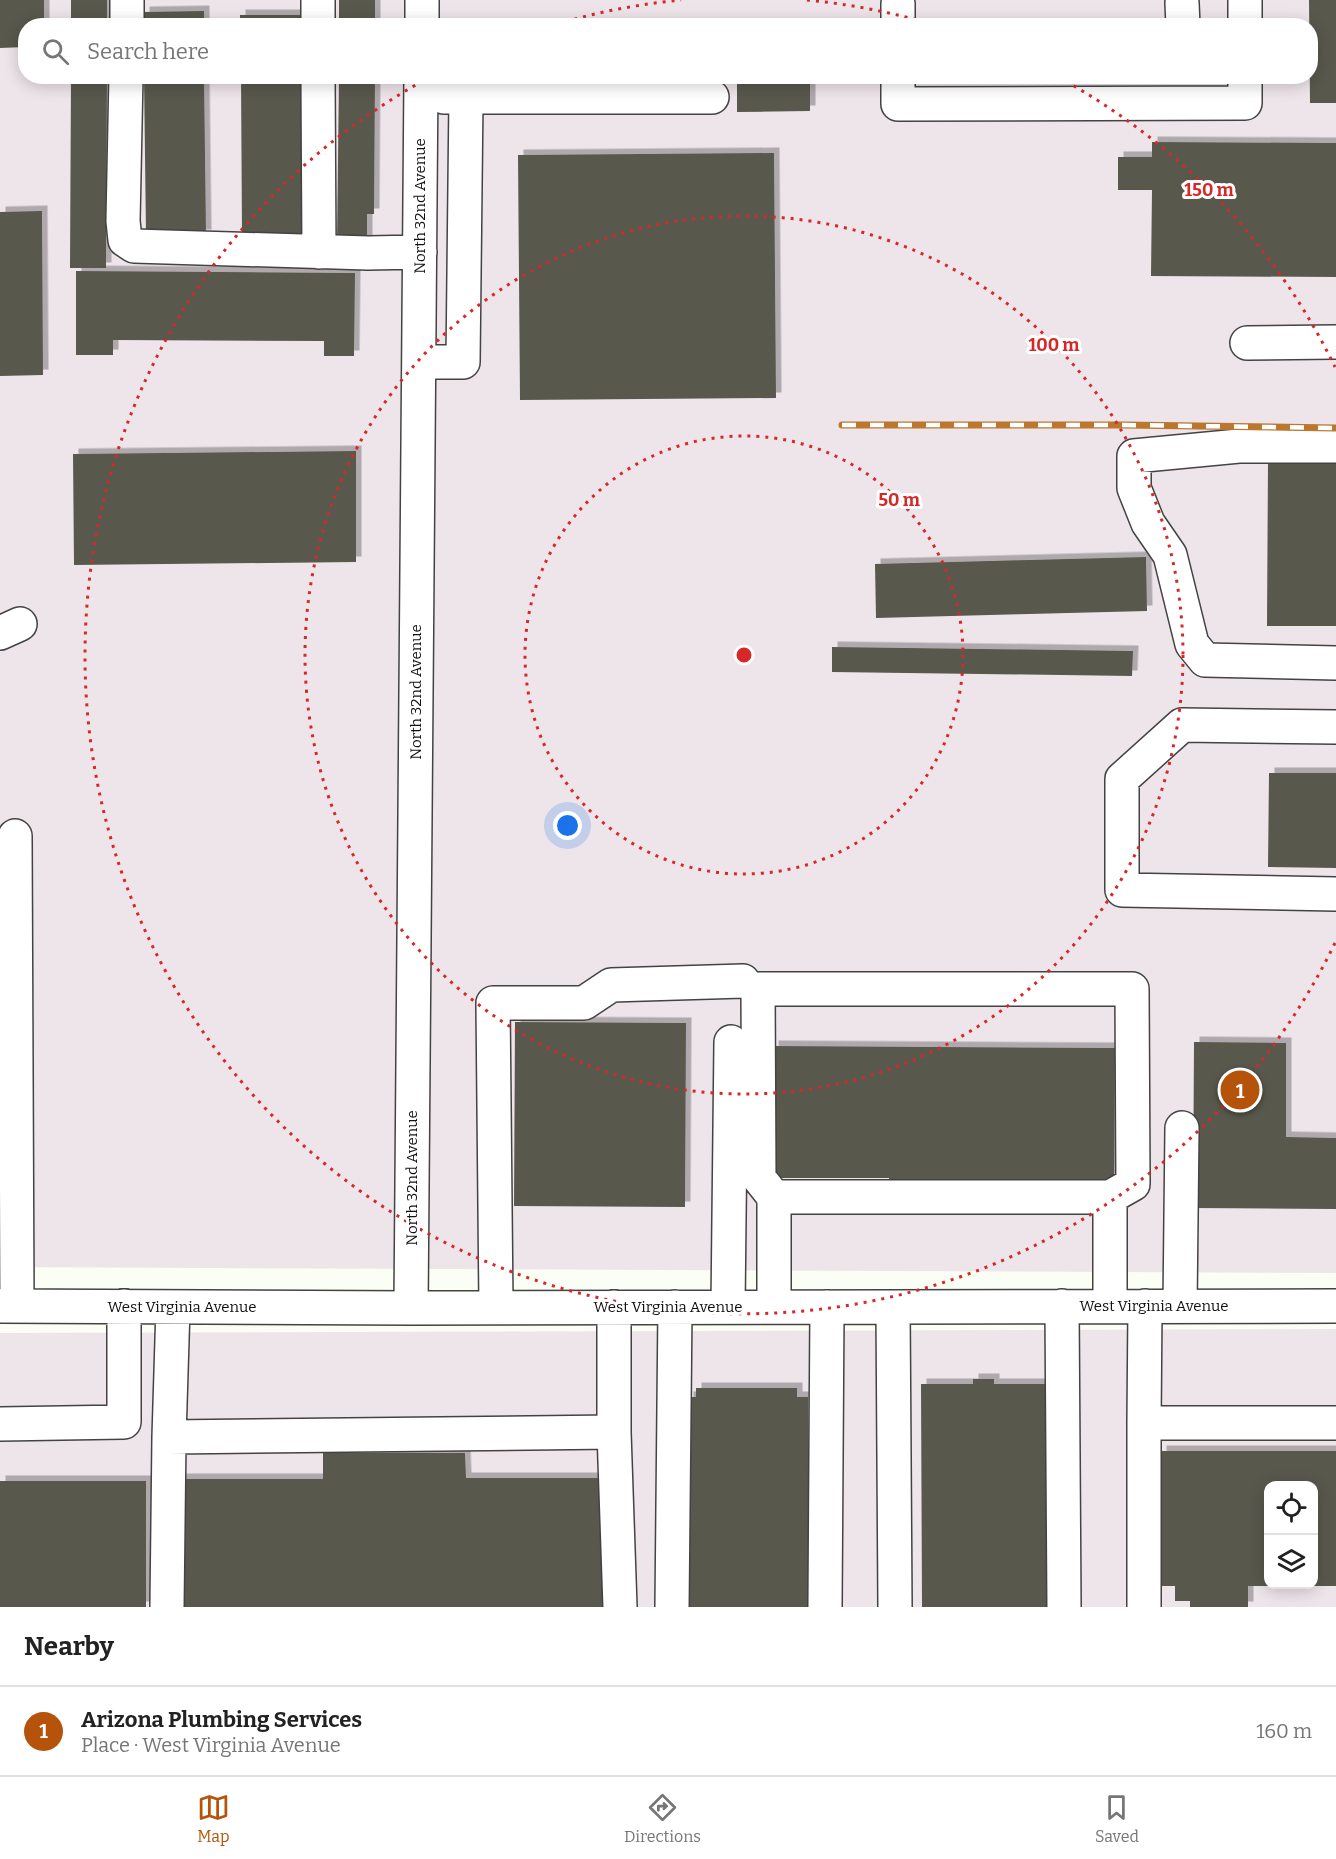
<!DOCTYPE html>
<meta charset="utf-8">
<style>
:root{--surface:#fff;--page:#f2f2f2;--text:#222;--muted:#767676;--line:#e0e0e0;--accent:#b45309}
body{margin:0;font-family:Bitter,serif;background:var(--page);color:var(--text)}
.controls{position:absolute;right:18px;bottom:18px;display:grid;overflow:hidden;border-radius:12px;box-shadow:0 3px 15px #0003}
.controls button{width:54px;height:54px;display:grid;place-items:center;padding:0;border:0;border-bottom:2px solid var(--line);background:var(--surface);color:var(--text);font:30px sans-serif}
.you{position:absolute;left:568px;top:826px;width:21px;height:21px;margin:-15px;border:4px solid #fff;border-radius:50%;background:#1a73e8;box-shadow:0 0 0 9px #1a73e833}
.badge{display:grid;place-items:center;width:39px;height:39px;border-radius:50%;background:var(--accent);color:#fff;font-size:20px;font-weight:700}
.pin{position:absolute;translate:-50% -50%;border:3px solid #fff;box-shadow:0 2px 6px #0006}
.list{margin:0;padding:0;list-style:none}
h2{display:flex;justify-content:space-between;align-items:center;height:78px;margin:0;padding:0 24px;font-size:26px}
h2 small{font-size:20px;font-weight:400;color:var(--muted)}
.list li{display:grid;grid-template-columns:39px 1fr auto;gap:18px;align-items:center;box-sizing:border-box;height:90px;padding:0 24px;border-top:2px solid var(--line)}
.list b{display:block;font-size:22px;white-space:nowrap}
.list p{margin:0;font-size:20px;white-space:nowrap;color:var(--muted)}
.list em{font-size:20px;font-style:normal;color:var(--muted)}
.icon{flex:none;width:33px;height:33px;fill:none;stroke:currentColor;stroke-width:2;stroke-linecap:round;stroke-linejoin:round}
.map{position:relative;flex:none;width:1336px;height:1607px;overflow:hidden}
.search{position:absolute;background:var(--surface);box-shadow:0 3px 15px #0003;left:18px;right:18px;top:18px;height:66px;display:flex;align-items:center;gap:15px;box-sizing:border-box;padding:0 21px;border-radius:24px;color:var(--muted);font-size:22px}
.sheet{height:168px;background:var(--surface)}
nav{display:flex;justify-content:space-around;align-items:center;box-sizing:border-box;height:84px;border-top:2px solid var(--line);background:var(--surface);font-size:16px;color:var(--muted)}
nav a{display:grid;justify-items:center;gap:3px}
nav .on{color:var(--accent)}
.map>svg:first-child{display:block}
</style>
<div class="map">
<svg width="1336" height="1607" viewBox="0 0 1336 1607">
<defs>
<filter id="shadow"><feDropShadow dx="5.5" dy="-5.5" stdDeviation="0" flood-color="#0004"/></filter>
</defs>
<rect width="100%" height="100%" fill="#fbfef4"/>
<path fill="#eee5ea" fill-rule="evenodd" d="M0 0H1336V1273L0 1267ZM26 26H1310V76H26Z
M1336 1329V1607H0V1333ZM1268 1486H1314V1584H1268Z"/>
<path fill="#59584d" filter="url(#shadow)" d="M0 0H44V26H26V47L0 48Z
M71 0H107V26H71Z
M339 0H375V26H339Z
M1309 0H1336V103H1310Z
M204 11V26H144V12Z
M240 15H303V26H240Z
M71 76H107L106 268H70Z
M144 76H204L206 235H146Z
M241 76H303L304 235H242Z
M339 76H375L374 214H367V244L337 243Z
M737 76H810V111L737 112Z
M1152 142 1336 143V277L1151 276 1152 190H1118V157H1152Z
M774 153 776 398 520 400 518 155Z
M42 211 43 375 0 376V212Z
M76 271 355 273 354 356H324V341L113 340V355H76Z
M356 451V562L74 565 73 454Z
M1268 460H1336V626H1267Z
M1146 557 1147 611 876 618 875 564Z
M832 647 1133 651 1132 676 832 672Z
M1269 773H1336V868L1268 867Z
M515 1022 686 1023 685 1207 514 1206Z
M1194 1042 1286 1043V1137L1336 1138V1209L1193 1208Z
M773 1046 1115 1048 1114 1179H994V1189L889 1188V1178H772Z
M973 1379H994V1384H1047V1607H922L921 1384H973Z
M696 1388H797V1397H808V1607H689L688 1397H696Z
M1161 1451H1336V1586H1314V1486H1268V1586H1248V1607H1190V1601H1175V1586H1162Z
M323 1453H465L466 1478H611V1607H177V1479H323Z
M0 1481H146V1607H0Z"/>
<g fill="none" stroke-linecap="round" stroke-linejoin="round">
<g stroke="#434343" stroke-width="36">
<path id="minor" d="M318 0V26
M1245 0V26
M1182 3 1183 26
M898 4V26
M127 26V0
M422 26V0
M126 76 123 221 125 240 134 246 368 253 420 252
M318 76 319 252
M898 76V104L1245 103V76
M444 97H712
M1247 343 1336 342
M419 362H463L466 97
M1336 446H1239L1134 456V488L1148 523 1170 555 1192 644 1205 660 1336 663
M0 633 20 624
M1336 727 1182 725 1122 779V890L1336 894
M15 836 17 1306
M774 1197 759 1178 758 989H1132L1133 1184 1110 1197
M0 1306 411 1308 1336 1306
M1062 1306 1064 1607
M1180 1306 1182 1128
M173 1307 169 1437 614 1432V1307
M496 1307 493 1003H584L611 985 743 981
M728 1307 731 1042
M774 1307V1197H1110V1306
M893 1307 895 1607
M411 1308 421 76
M1144 1423 1145 1306
M0 1424 124 1422V1306
M614 1432 620 1607
M167 1607 169 1437
M672 1607 675 1307
M825 1607 827 1307
M1144 1607V1423H1336"/>
</g>
<use href="#minor" stroke="#fff" stroke-width="33"/>
<g stroke="#bb772d" stroke-width="7">
<path id="rail" d="M842 425H1124L1336 428"/>
</g>
<use href="#rail" stroke="#fff" stroke-width="4.5" stroke-dasharray="14" stroke-linecap="butt"/>
</g>
<g fill="none" stroke="#d62828" stroke-width="3" stroke-dasharray="3 6">
<circle cx="744" cy="655" r="219"/>
<circle cx="744" cy="655" r="439"/>
<path d="M1335 943A658 658 0 1 1 430 77M557 24A658 658 0 0 1 681 0M807 0A658 658 0 0 1 931 24M1058 77A658 658 0 0 1 1335 367"/>
</g>
<g text-anchor="middle" dominant-baseline="central" stroke-width="6" stroke-linejoin="round" paint-order="stroke">
<g font-size="15" fill="#101010" stroke="#fff">
<text transform="translate(420 206) rotate(-90)">North 32nd Avenue</text>
<text transform="translate(416 692) rotate(-90)">North 32nd Avenue</text>
<text transform="translate(412 1178) rotate(-90)">North 32nd Avenue</text>
<text x="1154" y="1306">West Virginia Avenue</text>
<text x="182" y="1307">West Virginia Avenue</text>
<text x="668" y="1307">West Virginia Avenue</text>
</g>
</g>
<circle cx="744" cy="655" r="9" fill="#d62828" stroke="#fff" stroke-width="3"/>
<g font-size="18" text-anchor="middle" font-weight="bold" fill="#d62828" stroke="#fff" stroke-width="6" stroke-linejoin="round" paint-order="stroke">
<text x="1209" y="196">150 m</text>
<text x="1054" y="351">100 m</text>
<text x="899" y="506">50 m</text>
</g>
</svg>
<div class="controls">
<button><svg class="icon" aria-label="locate" viewBox="0 0 24 24"><circle cx="12" cy="12" r="6"/><path d="M12 2v4M12 18v4M2 12h4M18 12h4"/></svg></button>
<button><svg class="icon" aria-label="layers" viewBox="0 0 24 24"><path d="M12 4l9 5-9 5-9-5zM3 14l9 5 9-5"/></svg></button>
</div>
<div class="you"></div>
<div class="pin badge" style="left:1240px;top:1090px">1</div>
<div class="search"><svg class="icon" aria-label="search" viewBox="0 0 24 24"><circle cx="10" cy="10" r="6"/><path d="M15 15l6 6"/></svg>Search here</div>
</div>
<section class="sheet">
<h2>Nearby<small></small></h2>
<ul class="list">
<li><span class="badge">1</span><div><b>Arizona Plumbing Services</b><p>Place · West Virginia Avenue</p></div><em>160 m</em></li>
</ul>
</section>
<nav>
<a class="on"><svg class="icon" aria-label="map" viewBox="0 0 24 24"><path d="M3 6l6-2 6 2 6-2v14l-6 2-6-2-6 2zM9 4v14M15 6v14"/></svg>Map</a>
<a><svg class="icon" aria-label="directions" viewBox="0 0 24 24"><path d="M12 3l9 9-9 9-9-9zM9 14v-3h6M13 9l2 2-2 2"/></svg>Directions</a>
<a><svg class="icon" aria-label="saved" viewBox="0 0 24 24"><path d="M7 4h10v16l-5-4-5 4z"/></svg>Saved</a>
</nav>
